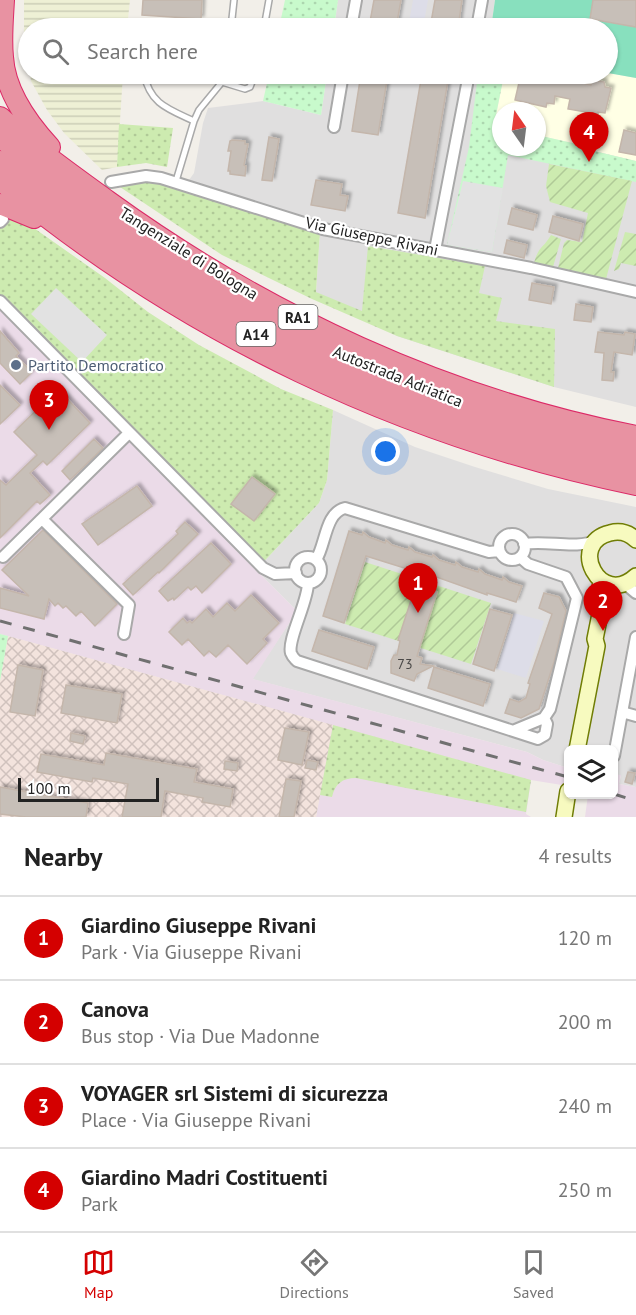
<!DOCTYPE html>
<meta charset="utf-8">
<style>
:root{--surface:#fff;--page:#f6f6f6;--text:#222;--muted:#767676;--line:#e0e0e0;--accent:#d40000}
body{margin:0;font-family:"PT Sans",sans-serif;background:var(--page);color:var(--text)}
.controls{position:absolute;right:18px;bottom:18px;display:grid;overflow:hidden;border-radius:9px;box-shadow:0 2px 4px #0004}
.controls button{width:54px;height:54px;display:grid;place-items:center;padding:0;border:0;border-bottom:2px solid var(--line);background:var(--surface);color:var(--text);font:30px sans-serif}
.compass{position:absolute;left:492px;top:102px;width:54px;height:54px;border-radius:50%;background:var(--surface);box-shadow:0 2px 4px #0004;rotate:346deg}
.scale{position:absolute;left:18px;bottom:15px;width:141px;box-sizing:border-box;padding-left:6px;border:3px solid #222;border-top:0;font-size:16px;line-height:21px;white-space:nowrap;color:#222;-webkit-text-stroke:4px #fff;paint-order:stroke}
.you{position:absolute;left:386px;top:452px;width:21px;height:21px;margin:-15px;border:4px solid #fff;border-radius:50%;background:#1a73e8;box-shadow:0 0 0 9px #1a73e833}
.badge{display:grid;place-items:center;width:39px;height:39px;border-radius:50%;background:var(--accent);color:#fff;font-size:20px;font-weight:700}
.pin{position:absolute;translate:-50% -50px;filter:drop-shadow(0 2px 3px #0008)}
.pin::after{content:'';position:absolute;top:32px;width:21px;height:18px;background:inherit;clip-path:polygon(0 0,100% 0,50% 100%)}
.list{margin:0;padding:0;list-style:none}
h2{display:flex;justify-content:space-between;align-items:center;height:78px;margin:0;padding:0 24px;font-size:26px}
h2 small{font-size:20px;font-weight:400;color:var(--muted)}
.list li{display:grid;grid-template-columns:39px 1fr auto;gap:18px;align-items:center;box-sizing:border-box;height:84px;padding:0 24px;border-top:2px solid var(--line)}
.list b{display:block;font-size:22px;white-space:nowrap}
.list p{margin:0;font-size:20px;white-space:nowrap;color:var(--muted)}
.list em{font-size:20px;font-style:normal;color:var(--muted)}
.icon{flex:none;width:33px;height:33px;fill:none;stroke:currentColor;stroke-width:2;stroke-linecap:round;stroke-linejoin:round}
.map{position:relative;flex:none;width:636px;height:817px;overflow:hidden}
.search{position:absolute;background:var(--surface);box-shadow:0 2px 4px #0004;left:18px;right:18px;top:18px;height:66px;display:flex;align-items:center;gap:15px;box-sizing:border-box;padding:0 21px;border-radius:33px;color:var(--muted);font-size:22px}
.sheet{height:414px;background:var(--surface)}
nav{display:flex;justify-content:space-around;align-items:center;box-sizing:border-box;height:84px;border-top:2px solid var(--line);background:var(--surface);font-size:16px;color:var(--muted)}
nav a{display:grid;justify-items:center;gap:3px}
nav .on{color:var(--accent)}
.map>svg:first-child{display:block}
</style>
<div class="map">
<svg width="636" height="817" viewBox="0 0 636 817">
<defs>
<pattern id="military-cross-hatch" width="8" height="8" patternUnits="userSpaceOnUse" patternTransform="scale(1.5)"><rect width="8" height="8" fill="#f3e3dd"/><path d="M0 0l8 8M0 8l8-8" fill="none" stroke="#d0c2bd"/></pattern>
<pattern id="farmland-rules" width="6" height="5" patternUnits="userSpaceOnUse" patternTransform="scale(1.5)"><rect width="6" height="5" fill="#eef0d5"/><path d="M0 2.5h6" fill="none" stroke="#ccceb7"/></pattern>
<pattern id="grass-dots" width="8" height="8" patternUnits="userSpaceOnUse" patternTransform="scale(1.5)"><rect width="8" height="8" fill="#cdebb0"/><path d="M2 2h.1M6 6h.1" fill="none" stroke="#b0c997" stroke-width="1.8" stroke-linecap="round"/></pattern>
<pattern id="park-dots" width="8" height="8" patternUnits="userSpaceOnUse" patternTransform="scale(1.5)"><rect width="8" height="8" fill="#c8facc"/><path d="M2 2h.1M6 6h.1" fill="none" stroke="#acd6af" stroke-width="1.8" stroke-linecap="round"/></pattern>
<pattern id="garden-furrows" width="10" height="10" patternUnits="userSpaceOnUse" patternTransform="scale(1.5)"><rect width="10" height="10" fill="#cdebb0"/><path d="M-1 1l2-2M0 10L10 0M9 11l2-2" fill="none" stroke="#b0c997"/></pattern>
<filter id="shadow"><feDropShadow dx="3" dy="-3" stdDeviation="1.5" flood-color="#0004"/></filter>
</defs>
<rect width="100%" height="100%" fill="#f2efe9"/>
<path fill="#e0dfdf" d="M338 0H495L491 28H334Z
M327 74H502L494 126 501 127V147H537V135L636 161V407L554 387 397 336 316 292 320 231 264 217 184 187 194 173 203 123 208 108 263 101 321 115Z
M333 410 415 447 475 467 548 489 636 507V787L619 784 621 776 614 774V750H568V768L543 760 527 752 252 679 297 611 256 570 319 503 327 480Z"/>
<path fill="#ebdbe8" d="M0 296 91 389 256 570 297 611 253 679 527 752 543 760 568 768V786L531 780 526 814 531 817H316L332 725 0 634Z
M614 774 621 775 619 784 636 787V817H585L588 795 614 794Z"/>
<path fill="#ffffe5" d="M608 73 636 78V161L590 150V147L537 135V111H501V127L494 126 503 80 502 74Z"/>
<path fill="url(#military-cross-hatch)" d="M8 636 333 725 316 817H0V681Z"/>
<path fill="url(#farmland-rules)" d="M24 0H130L127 28H28V68L24 49Z
M30 74H123L117 167 102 170 64 133 47 110 31 81Z"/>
<path fill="url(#grass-dots)" d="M119 124 173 128 167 167 146 163 117 167Z
M150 180 184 187 264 217 320 231 316 292 362 311 368 246 485 266 479 293 502 298 496 321 555 329 554 387 397 336 312 299 222 255 120 187Z
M0 211 31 226 105 278 148 312 199 345 281 389 333 410 327 480 319 503 256 570 91 389 0 296Z
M333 725 531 780 526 812 356 778C342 778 335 784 332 797L320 795Z"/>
<path fill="url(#park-dots)" d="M285 0H338L334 28H279Z
M269 74H327L321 115 263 101Z
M478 74H502L503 80 494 125 501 127V147H537V135L590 147V150L636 161V182L508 155 492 252 447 245 469 147Z
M0 634 8 636 0 681Z"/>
<path fill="url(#garden-furrows)" d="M549 164 632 181 606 279 558 268 564 243 567 240 582 242 588 213 550 202 546 186Z
M625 232 636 234V266L621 263 619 269 614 271Z
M551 235 561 239 553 267 534 263C539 245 543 249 551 235Z
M365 562 491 603 471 664 345 624Z"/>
<path fill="#88e0be" d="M495 0H636V78L608 73V28H491Z"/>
<path fill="#e2e2e2" d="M463 181 503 188 492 252 447 245Z
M56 288 107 335 82 362 31 314Z"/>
<path fill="#dddde8" d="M413 0H428L423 28H408Z
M514 613 544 621 526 678 497 669Z"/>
<path fill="#c7bfb8" stroke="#c4b6ab" stroke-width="1.5" filter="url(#shadow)" d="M143 0H202L201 19 142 15Z
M374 0H401L396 28 369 27Z
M435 0H462L458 28H430Z
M593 0H636V27L590 19Z
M361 74H388L378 135 352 131Z
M422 74H449L425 218 398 213Z
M521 74H575L574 81 591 85 592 80 604 82 605 87 611 88 605 113 598 112V114L568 109 570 99 555 96 554 104 547 103 546 107 515 100Z
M624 130 636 133V155L619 152Z
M269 137 279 139 272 181 262 180Z
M232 140 245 141V144H248L244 165 246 166 245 176 230 174V171H228L231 151H228L230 141Z
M316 180 342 184 340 195 348 196 345 211 311 205Z
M512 208 537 215 533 230 508 224Z
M553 216 583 224 579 241 549 232Z
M507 240 527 245 524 258 504 253Z
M532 283 554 287 551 304 529 300Z
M576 304 593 307 591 322 574 320Z
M0 331 19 353 16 356 32 372 20 384 0 363Z
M598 332 624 335 625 332 635 334 632 355 614 352 611 372H614L613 381 602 380 604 353 595 352Z
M0 385 20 405 0 424Z
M58 389 90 423 47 465 43 461 30 473 50 495 40 504 37 501 0 538V480L6 485 37 455 14 432Z
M94 439 103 448 70 480 62 471Z
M252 477 275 494 254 521 231 504Z
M137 486 152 506 98 545 82 524Z
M185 522 198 534 159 573 158 572 133 595 123 584 178 534 176 531Z
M43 530 117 604 95 626 81 611 76 616 66 606 63 608 58 603 55 606 49 599 44 619 0 608V588L29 596 2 570Z
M349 531 362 535 363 532 369 537 385 543 386 540 392 545 408 550 409 547 415 552 432 557 433 555 439 560 455 565 456 562 462 567 478 572 479 569 485 574 502 580 503 577 509 582 522 586 516 602 487 593V595L417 570V572L366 556 344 623 323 616Z
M211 543 231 564 202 593 196 586 191 590 188 587 174 600 173 598 168 601 159 591Z
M416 585 437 592 417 656 422 658 420 664 433 666 417 674 414 681 391 673V661L394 655H397L400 641 398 640Z
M544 593 559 597 566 611 554 662 539 709 521 718 505 713 510 699 519 702 526 698 530 684 528 683 552 614 539 608Z
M251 595 279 623 263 639 267 643 247 664 228 645 216 657 209 651 204 656 188 639 182 645 169 632 183 618 187 623 190 621 192 623 206 609 213 617 227 603 235 611Z
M490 609 512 615 494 671 473 664Z
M319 630 374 647 367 669 312 651Z
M18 665 43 670 35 716 10 712Z
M434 667 490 684 483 706 428 688Z
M66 685 122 694 117 723 61 713Z
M285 728 309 732 302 765 278 760Z
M71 733 85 736 83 744 70 741Z
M106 753 197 769 194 782 233 789 230 807 202 802 203 798 165 791 161 817H122L128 784 93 778 92 782 37 772 41 754 104 765Z
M307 760 318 762 316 770 305 768Z
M225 761 238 763 237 771 224 769Z
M628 772 635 773 632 784 625 782Z
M286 779 301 781 294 817H279Z
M0 787 88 803 86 817H26L0 814Z"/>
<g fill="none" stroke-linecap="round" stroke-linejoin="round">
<g stroke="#a9a9a9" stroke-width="8">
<path id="lane" d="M231 28 234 0
M264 28 269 0
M144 74C150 104 168 109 194 121
M222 82 245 89 250 87 255 74
M176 181 194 121 199 110 222 82 224 74"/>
</g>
<g stroke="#a9a9a9" stroke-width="14">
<path id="street" d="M351 28 356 0
M477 28 482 0
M334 127 343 74
M111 182 146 176 161 178 323 229 531 268 636 292
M0 222 3 219
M435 250 469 74
M0 301 263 568 275 574 296 573
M42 519 129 605 124 634
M499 547a13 13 0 1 1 26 0a13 13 0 1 1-26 0Z
M524 544C549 540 575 550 597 540
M3 557 129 433
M295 570a13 13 0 1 1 26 0a13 13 0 1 1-26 0Z
M316 560C326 544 325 513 345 508L489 552 499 551
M308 583C308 602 287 640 291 653 293 658 294 658 297 661L538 739 545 735 547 724 544 718
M624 583 636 593
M622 712 636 716
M515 730 544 718 550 709 577 598 566 577 528 564 520 557
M614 756 636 637"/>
</g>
<g stroke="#707d05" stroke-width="18">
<path id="secondary" d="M636 540C629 533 621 530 610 533 567 543 600 609 636 576
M577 750 597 646 595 639 603 599 600 580
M564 817 568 791"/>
</g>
<g stroke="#dc2a67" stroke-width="22">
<path id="highway" d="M4 0C3 19 1 38 3 57 5 91 27 122 50 147
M0 117C34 148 71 174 108 201 264 314 446 399 636 436
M0 137C62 188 126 236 194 278 329 361 482 418 636 451
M0 161C189 319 396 418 636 471
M0 180C184 333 403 437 636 485
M0 204 34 218"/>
</g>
<use href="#lane" stroke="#fff" stroke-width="5"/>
<use href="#street" stroke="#fff" stroke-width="10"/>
<use href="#secondary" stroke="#f7fabf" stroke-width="15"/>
<use href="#highway" stroke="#e892a2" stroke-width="20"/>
<path stroke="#707070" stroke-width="3" stroke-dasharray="12 12" stroke-linecap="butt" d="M0 621 568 777
M614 794 636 801"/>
</g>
<circle fill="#5c6f8a" stroke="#fff" stroke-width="2" cx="16" cy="365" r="6"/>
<g text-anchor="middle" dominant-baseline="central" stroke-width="4.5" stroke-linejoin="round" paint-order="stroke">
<g font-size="14" fill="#4b4948">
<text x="405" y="664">73</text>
</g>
<g fill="#fff" stroke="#646464" stroke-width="1.5">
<rect x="278.5" y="305" width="39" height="24" rx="4.5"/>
<rect x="236.5" y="322" width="39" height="24" rx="4.5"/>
</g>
<g font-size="15" font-weight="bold" fill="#222">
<text x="298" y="317">RA1</text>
<text x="256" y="334">A14</text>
</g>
<g font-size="16" fill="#222" stroke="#fff">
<text transform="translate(372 236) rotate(12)">Via Giuseppe Rivani</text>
<text transform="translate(189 253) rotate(32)">Tangenziale di Bologna</text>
<text transform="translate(398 376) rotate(22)">Autostrada Adriatica</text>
</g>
<g font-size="16" fill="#4e5e75" stroke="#fff" text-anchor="start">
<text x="28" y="365">Partito Democratico</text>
</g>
</g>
</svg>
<div class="controls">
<button><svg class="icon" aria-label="layers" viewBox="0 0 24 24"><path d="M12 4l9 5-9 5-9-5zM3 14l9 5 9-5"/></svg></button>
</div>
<svg class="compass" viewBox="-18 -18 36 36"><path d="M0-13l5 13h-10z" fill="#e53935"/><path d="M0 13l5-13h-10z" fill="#767676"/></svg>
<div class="scale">100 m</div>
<div class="you"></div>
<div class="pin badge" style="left:418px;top:613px">1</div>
<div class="pin badge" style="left:603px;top:631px">2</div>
<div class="pin badge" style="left:49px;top:430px">3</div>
<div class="pin badge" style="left:589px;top:162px">4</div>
<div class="search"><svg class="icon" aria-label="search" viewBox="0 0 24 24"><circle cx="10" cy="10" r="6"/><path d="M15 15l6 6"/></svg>Search here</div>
</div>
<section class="sheet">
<h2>Nearby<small>4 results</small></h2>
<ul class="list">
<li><span class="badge">1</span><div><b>Giardino Giuseppe Rivani</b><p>Park · Via Giuseppe Rivani</p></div><em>120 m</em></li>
<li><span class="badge">2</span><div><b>Canova</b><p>Bus stop · Via Due Madonne</p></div><em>200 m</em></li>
<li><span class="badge">3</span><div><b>VOYAGER srl Sistemi di sicurezza</b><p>Place · Via Giuseppe Rivani</p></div><em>240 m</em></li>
<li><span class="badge">4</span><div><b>Giardino Madri Costituenti</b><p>Park</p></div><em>250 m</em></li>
</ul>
</section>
<nav>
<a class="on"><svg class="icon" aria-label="map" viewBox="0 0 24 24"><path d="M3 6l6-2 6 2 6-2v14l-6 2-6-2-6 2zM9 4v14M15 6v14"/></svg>Map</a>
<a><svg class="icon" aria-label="directions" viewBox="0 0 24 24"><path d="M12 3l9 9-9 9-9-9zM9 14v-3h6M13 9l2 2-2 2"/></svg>Directions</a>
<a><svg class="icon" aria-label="saved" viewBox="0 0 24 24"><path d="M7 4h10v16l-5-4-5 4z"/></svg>Saved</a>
</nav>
